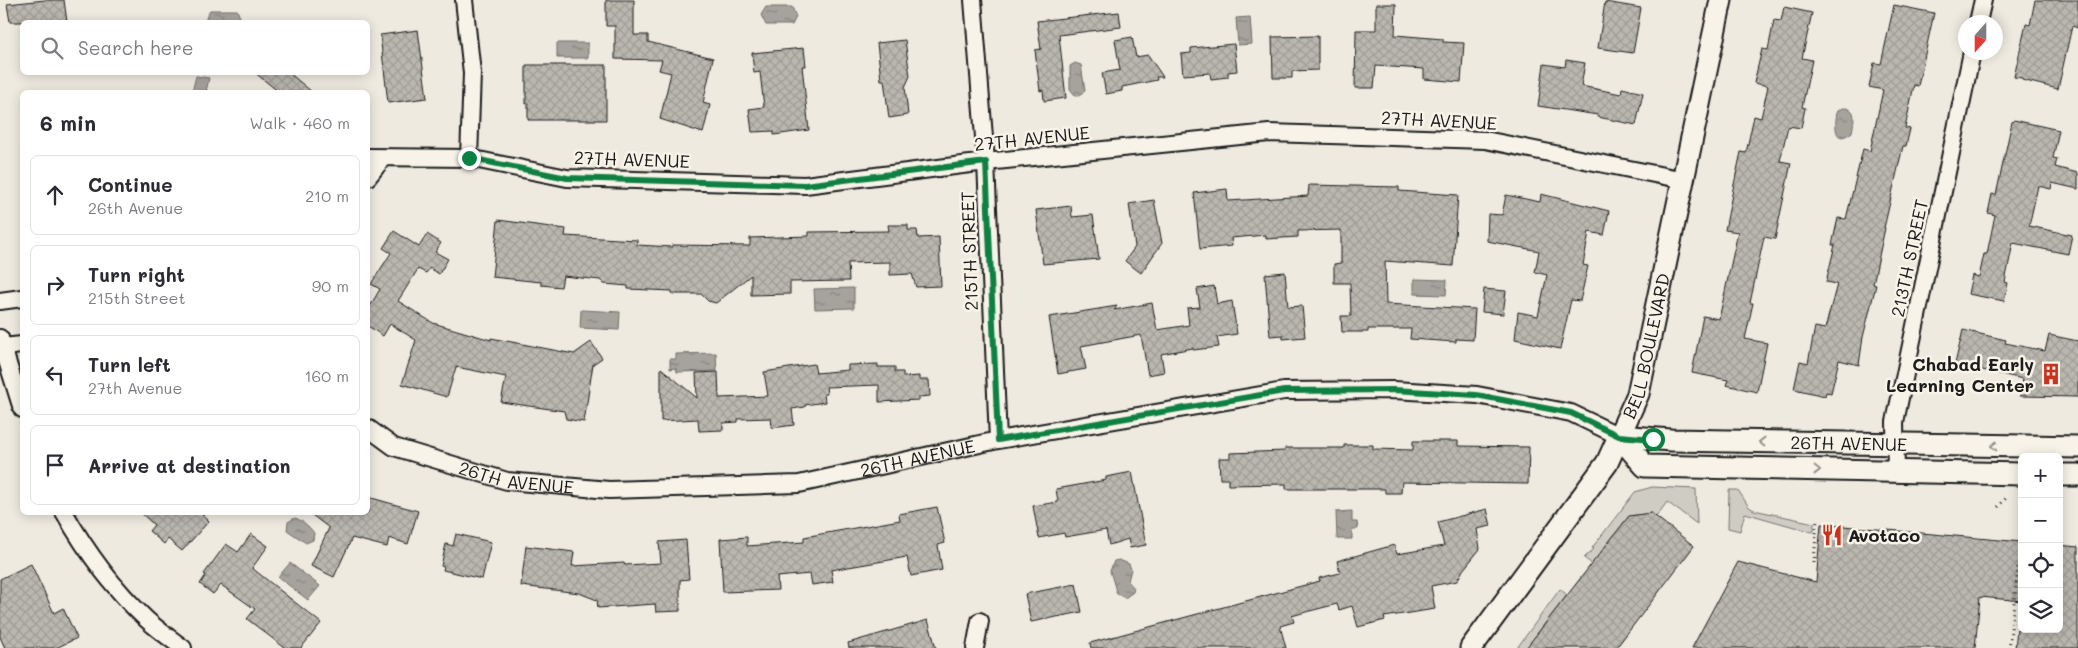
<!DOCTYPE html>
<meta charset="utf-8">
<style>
:root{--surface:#fff;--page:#f7f7f7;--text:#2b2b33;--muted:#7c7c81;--line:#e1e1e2}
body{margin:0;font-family:Mali,sans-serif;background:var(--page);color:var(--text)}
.controls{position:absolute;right:15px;bottom:15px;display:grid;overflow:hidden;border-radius:8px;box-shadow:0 2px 12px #0003}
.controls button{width:45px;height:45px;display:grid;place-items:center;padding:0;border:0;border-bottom:1px solid var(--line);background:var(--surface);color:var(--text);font:25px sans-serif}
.compass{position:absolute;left:1958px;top:15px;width:45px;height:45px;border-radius:50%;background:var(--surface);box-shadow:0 2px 12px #0003;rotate:201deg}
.stop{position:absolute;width:15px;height:15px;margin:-11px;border:4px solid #0b8043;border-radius:50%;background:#fff}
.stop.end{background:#0b8043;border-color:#fff;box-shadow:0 1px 5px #0008}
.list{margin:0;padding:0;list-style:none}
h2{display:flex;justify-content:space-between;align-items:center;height:65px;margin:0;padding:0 20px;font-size:21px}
h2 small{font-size:16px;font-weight:400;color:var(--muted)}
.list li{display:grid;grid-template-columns:32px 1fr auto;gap:15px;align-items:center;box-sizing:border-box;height:80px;margin:0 10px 10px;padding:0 10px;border:1px solid var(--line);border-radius:8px}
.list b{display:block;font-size:19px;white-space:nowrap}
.list p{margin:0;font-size:16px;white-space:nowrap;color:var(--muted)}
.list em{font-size:16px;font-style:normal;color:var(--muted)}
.icon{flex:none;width:28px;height:28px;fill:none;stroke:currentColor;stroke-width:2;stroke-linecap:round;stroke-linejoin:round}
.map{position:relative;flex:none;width:2078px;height:648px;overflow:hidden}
.search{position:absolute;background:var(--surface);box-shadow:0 2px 12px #0003;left:20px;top:20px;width:350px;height:55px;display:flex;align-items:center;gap:12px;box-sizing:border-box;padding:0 18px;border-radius:8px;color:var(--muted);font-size:19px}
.panel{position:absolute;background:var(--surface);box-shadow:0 2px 12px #0003;left:20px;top:90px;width:350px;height:425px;border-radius:8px}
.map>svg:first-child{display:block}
</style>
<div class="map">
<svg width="2078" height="648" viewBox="0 0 2078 648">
<defs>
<pattern id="water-ripples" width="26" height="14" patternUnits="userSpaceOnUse" patternTransform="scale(1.25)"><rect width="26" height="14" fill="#a6a39d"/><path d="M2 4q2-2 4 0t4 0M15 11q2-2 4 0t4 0" fill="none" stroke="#86847f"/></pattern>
<pattern id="building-cross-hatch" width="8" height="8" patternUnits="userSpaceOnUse" patternTransform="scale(1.25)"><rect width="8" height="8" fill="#bab7af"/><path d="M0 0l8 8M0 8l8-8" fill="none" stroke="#9f9d96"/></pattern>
</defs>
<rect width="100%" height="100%" fill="#eeeae0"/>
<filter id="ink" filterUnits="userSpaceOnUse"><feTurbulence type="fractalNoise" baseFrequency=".02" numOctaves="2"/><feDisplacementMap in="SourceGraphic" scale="10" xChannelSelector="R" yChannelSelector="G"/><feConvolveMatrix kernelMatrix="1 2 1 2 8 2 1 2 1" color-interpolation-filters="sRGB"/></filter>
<g filter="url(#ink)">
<path fill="#cfccc3" stroke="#767470" d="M1652 487 1696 489 1697 524 1667 502 1656 517 1651 513 1629 516 1592 564 1584 558 1594 549 1592 548 1635 492Z
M1729 490H1738L1749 507 1754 510 1814 523V531L1812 532 1745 513 1740 531 1728 528Z
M1560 589 1567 595 1530 643 1531 648H1517Z"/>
<path fill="url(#water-ripples)" stroke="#6f6d69" d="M766 7H792L796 17 792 25H766L761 15Z
M210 10H237L241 20 240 22H207L206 18Z
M1250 17 1252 44 1238 45 1236 18Z
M557 43H588V58H557Z
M1075 63 1081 65 1085 91 1079 96 1075 95 1070 89V66Z
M196 76 209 78 206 92H192Z
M1842 108C1858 107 1854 121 1852 132 1833 147 1835 123 1837 112Z
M1414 279 1447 280 1446 295 1414 294Z
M854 288V308L815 309 814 289Z
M581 310 620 312 619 330 580 328Z
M716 353 717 371 677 372 676 368 670 369V359H676V354Z
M1352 511V522H1357L1358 529H1352V539H1337L1336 512Z
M295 518C303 521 309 526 314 533L313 540 306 543 287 530 288 522Z
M1119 560 1129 564 1131 569 1128 581 1134 588 1133 592 1125 598 1117 594 1110 571 1114 561Z
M290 563 320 586 308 600 278 577Z"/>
<path fill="url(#building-cross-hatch)" stroke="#1c1c1c" d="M45 0H64L67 22H10L7 4Z
M606 0H634V35H648V42L713 58 703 103 710 105 703 133 660 119 671 73 659 70 662 60 615 59V26H606Z
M2035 0H2078V28L2072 26 2058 89 2022 80V78L2014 77 2026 24 2030 25Z
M1605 2 1641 8 1633 53 1598 48Z
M1376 4H1396L1395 35 1443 39V42L1464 43 1461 82 1424 79V69L1376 66 1374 88H1355L1356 30H1376Z
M1894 5 1934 13 1918 86 1914 85 1905 128 1910 129 1906 146H1903L1884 228H1885L1873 284 1876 285 1863 337 1859 365 1839 360 1831 393 1826 392 1825 396 1794 389 1800 361 1808 363 1815 327 1825 329 1837 284 1826 282 1835 245H1832L1838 218 1846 219 1863 149 1870 151 1883 90 1869 87 1874 63 1881 64Z
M1784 7 1812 13 1802 58 1812 60 1802 107 1805 108 1801 128 1788 126 1780 161 1791 163 1775 239 1764 237 1750 303H1753L1745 339 1767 343 1757 392 1726 385 1728 380 1692 373 1703 316 1719 319 1738 232 1725 230 1733 189 1741 152 1746 153 1754 116 1761 118 1768 86 1754 83 1762 49 1768 50 1774 20 1781 21Z
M1119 12 1121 27 1059 35 1066 98 1044 101 1043 90 1040 91 1035 50 1041 49 1037 21Z
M418 30 427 98 388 103 380 35Z
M1318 36V70L1292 71V78H1273L1272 37Z
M1132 37 1136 57 1148 55 1163 77H1156L1157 80 1122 87V91L1106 94 1102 73 1120 70 1115 40Z
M905 40 910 76 905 87 908 115 889 118 884 80H881L877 43Z
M1234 44 1237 71 1228 72V77L1211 79 1210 73 1183 75 1181 54 1191 53V48Z
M804 48 806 66H802L809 130 774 135V131L752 132 749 109 764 107 760 72 754 73 752 53Z
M1566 60 1585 63 1581 86 1621 94 1622 88 1643 93 1636 125 1598 117V115L1538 106 1544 64 1565 67Z
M526 65H606V120H528V103L526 104Z
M254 72H288L312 92H279Z
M2014 120 2059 130 2053 158 2057 159 2055 167 2078 173V189L2052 183 2051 189 2038 186 2029 226 2072 235 2068 254 2013 243 2005 282 2008 283 2004 301 1968 294 1972 275 1979 277 1984 254H1987L1995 215 1988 213 1992 194 1996 195 2012 122Z
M1309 185 1399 187V191L1458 195 1453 266 1385 261 1386 304 1475 309 1473 340 1456 339V342L1410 339 1411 329H1368V332H1342L1341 316H1351L1350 283H1334V264L1341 263V230L1298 231V237L1266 239V235L1231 238 1232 246 1200 249 1194 193 1227 189 1228 201 1308 196Z
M1541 194 1609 211 1604 235 1589 232 1583 265 1588 266 1580 301 1571 300 1560 349 1515 339 1518 312 1538 316 1547 275 1535 272 1539 251 1487 241 1488 214 1502 215 1506 195 1540 202Z
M1154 200 1162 243 1141 273 1125 261 1135 247 1129 204Z
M1071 206 1072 217 1093 215 1099 259 1043 264 1036 210Z
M498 220 566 229 565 236 637 240V245L672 247V245L750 246V238L809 236V232L889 231 888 225H908V230H917L918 238 939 237 941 286 916 287 912 274 890 275V262L848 263 849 281 790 282V294L751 295V275L716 303 708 301 701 294H672V291L628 289V286L604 284 600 280 563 276 561 287 541 285V282L492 277Z
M394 231 419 247 427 234 441 243 435 252 448 259 439 274 430 268 426 273 418 269 398 301 433 323 491 340V338L574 354 591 342 602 358 593 364 584 422 566 419 564 411 501 402 506 377 456 367 447 397 402 384 416 340 390 324 383 336 368 326V310L380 289 371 284 391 253 383 248Z
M1285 272 1288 307 1302 306 1305 337 1283 339V335L1270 336 1265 274Z
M1214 286 1217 304 1232 301 1237 334 1217 337 1219 347 1193 350V348L1161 354 1164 372 1148 375 1141 335 1081 346 1086 369 1058 374 1049 317 1117 306 1114 310 1152 303 1157 330 1189 325 1187 308 1200 307 1197 289Z
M1484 289 1506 291 1503 314 1482 312Z
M1963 330 2006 340 2005 343 2045 351 2049 335 2078 341V397L2020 396 2023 379 1955 364Z
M814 364 816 373 848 370V365L878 364V367H895V372H903V377L919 376V380H929L930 396 919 397V400L879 402V385L826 387 827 394H824L825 402 805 405V407L792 409 794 425 772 428 771 418 738 419V422L723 423V430L699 431 698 419 661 421V368L697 398 696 373 718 372 719 398 768 396 764 372Z
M1413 441H1458V446L1529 447 1528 484 1402 482 1401 493H1385V489H1286V484L1228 485V479H1220L1219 458H1230V453L1285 451V448H1344V445H1373V449L1413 450Z
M1132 472 1146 545 1130 548 1128 539 1109 545 1106 530 1065 537 1064 533 1039 538 1033 506 1058 502 1056 489 1106 480V477Z
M368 497 418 511 408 544 389 538 387 547 352 538 334 577 311 566 329 528 308 512H368Z
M937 507 945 543 938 545 942 570 911 576 907 557 831 570 833 582 812 585 810 574 777 577 778 590 723 592 720 539 747 537V546L804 542V537L900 520 899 514Z
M1487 509 1491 526 1477 529 1480 549 1463 570 1457 581 1431 586 1435 609 1384 617 1385 620 1358 627 1352 606 1339 610 1337 604 1302 613 1292 616 1294 622 1280 626 1286 648H1091L1090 643 1320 581 1319 578 1340 573 1337 561 1394 545 1397 554 1444 546 1438 522Z
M140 512H200L209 521 182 551 168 539 164 544 149 531 154 525Z
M1651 513 1694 546 1616 648H1526L1629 516Z
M1821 524 2022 542V601L1980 597 1975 648H1692L1738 562 1816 582Z
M251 534 268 546 252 568 321 623 301 648H285L247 619 255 609 221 585 213 594 200 584 206 575 204 574 226 544 238 552Z
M456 534 491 542 482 579 443 570 444 567 441 566 446 544 453 546Z
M686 540 689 579 680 580V611L656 612 655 604 598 608 597 600 579 593 521 586 526 546 574 552 572 566 624 563 625 565 661 563 659 542Z
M2059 545 2078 547V648H2015L2017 629H2059Z
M31 564 54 613 63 608 77 638 56 648H5L0 637V579Z
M1076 584 1082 612 1031 622 1025 594Z
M928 620 936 648H849L848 643Z"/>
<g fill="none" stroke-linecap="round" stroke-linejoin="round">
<g stroke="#1c1c1c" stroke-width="20">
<g id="minor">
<path d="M464 0 472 73 469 158"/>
<path d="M973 0 986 162 998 440"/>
<path d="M1978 22 1983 0"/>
<path d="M368 157 469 158 567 178 805 185 986 162 1269 133 1485 140 1684 180"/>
<path d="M368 177 383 158"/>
<path d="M0 301 22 298"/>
<path d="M0 338 22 409"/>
<path d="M3 347 22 345"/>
<path id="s1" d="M368 428 394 447 507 481 609 490 799 484 998 440 1284 391 1394 390 1477 395 1571 413 1619 436"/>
<path d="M1896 472 1895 422 1972 52"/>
<path d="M64 512C86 551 113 588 146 619 158 630 171 639 183 648"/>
<path d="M975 648 980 621"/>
</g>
</g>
<g stroke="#1c1c1c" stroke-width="25">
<g id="tertiary">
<path id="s2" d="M1619 436 1671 440 2078 447"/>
<path d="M1619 436 1645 466 2022 474"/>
<path d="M2059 475H2078"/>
<path id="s3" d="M1471 648 1607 463 1638 394 1721 0"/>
</g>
</g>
<path stroke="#1c1c1c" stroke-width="3" stroke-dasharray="1 4" stroke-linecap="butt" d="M1998 507 2008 496
M1814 563 1817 519
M2009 648 2021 540"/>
<use href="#minor" stroke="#f7f3e8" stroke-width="16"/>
<use href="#tertiary" stroke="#f7f3e8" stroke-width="21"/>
</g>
<defs><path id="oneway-chevron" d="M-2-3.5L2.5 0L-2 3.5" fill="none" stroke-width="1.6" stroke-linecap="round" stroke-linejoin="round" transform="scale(1.25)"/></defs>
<g stroke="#94928c">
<use href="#oneway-chevron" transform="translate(1762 442) rotate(-179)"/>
<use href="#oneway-chevron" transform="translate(1994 446) rotate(-179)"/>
<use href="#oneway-chevron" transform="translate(1817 470) rotate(1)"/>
</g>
</g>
<g fill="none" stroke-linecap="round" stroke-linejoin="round" filter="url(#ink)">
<path stroke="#0b8043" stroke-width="6" d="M469 158 567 178 805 185 986 162 998 440 1284 391 1394 390 1476 395 1571 413 1619 436 1653 439"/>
</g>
<defs>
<g id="building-bare" transform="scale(1.725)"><path d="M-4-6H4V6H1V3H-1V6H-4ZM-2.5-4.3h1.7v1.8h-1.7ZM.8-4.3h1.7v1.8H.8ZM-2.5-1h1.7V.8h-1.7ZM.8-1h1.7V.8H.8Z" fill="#c8321e" stroke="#f7f3e8" stroke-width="2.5" paint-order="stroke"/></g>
<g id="restaurant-bare" transform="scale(1.725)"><path d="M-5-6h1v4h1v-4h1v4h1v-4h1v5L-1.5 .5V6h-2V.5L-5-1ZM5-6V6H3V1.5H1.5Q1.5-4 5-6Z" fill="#c8321e" stroke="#f7f3e8" stroke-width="2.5" paint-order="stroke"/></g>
</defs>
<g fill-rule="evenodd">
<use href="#building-bare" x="2051" y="374"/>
<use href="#restaurant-bare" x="1832" y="535"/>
</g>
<g text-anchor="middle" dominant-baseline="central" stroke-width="5" stroke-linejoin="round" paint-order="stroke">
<g font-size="18" fill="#1c1c1c" stroke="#f7f3e8">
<text transform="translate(1439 120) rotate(3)">27TH AVENUE</text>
<text transform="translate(1032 138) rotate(-6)">27TH AVENUE</text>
<text transform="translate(632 159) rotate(2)">27TH AVENUE</text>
<text transform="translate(969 251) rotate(-92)">215TH STREET</text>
<text transform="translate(1909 258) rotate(-78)">213TH STREET</text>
<text stroke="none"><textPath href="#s3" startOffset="354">BELL BOULEVARD</textPath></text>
<text stroke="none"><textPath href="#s2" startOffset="230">26TH AVENUE</textPath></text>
<text stroke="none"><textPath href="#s1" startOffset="564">26TH AVENUE</textPath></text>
<text stroke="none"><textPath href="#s1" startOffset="159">26TH AVENUE</textPath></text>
</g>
<g font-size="18" font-weight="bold" fill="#1c1c1c" stroke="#f7f3e8" text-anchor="end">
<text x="2034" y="364">Chabad Early<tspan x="2034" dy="21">Learning Center</tspan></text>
<text x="1848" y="535" text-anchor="start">Avotaco</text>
</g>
</g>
</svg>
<div class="controls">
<button>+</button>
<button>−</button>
<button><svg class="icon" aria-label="locate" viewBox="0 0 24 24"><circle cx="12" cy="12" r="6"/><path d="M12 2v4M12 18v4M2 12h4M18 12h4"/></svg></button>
<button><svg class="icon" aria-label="layers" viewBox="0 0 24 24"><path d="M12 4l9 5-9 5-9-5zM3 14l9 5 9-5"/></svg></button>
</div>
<svg class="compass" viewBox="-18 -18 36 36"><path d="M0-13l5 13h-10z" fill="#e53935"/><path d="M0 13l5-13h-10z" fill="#7c7c81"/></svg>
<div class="stop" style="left:1653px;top:439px"></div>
<div class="stop end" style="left:469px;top:158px"></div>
<div class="search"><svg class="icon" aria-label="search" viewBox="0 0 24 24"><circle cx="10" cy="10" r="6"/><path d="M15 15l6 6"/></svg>Search here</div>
<section class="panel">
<h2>6 min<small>Walk · 460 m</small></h2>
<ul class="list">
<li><svg class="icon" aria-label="ahead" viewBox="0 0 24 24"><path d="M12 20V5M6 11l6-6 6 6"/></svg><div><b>Continue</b><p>26th Avenue</p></div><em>210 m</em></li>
<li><svg class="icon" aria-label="right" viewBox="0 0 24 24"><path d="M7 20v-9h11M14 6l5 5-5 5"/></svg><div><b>Turn right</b><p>215th Street</p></div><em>90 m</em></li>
<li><svg class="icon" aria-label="left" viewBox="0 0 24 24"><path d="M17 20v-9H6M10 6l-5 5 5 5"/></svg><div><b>Turn left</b><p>27th Avenue</p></div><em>160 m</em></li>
<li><svg class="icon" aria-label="arrive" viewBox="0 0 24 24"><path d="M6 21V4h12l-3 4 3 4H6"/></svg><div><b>Arrive at destination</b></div></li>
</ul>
</section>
</div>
